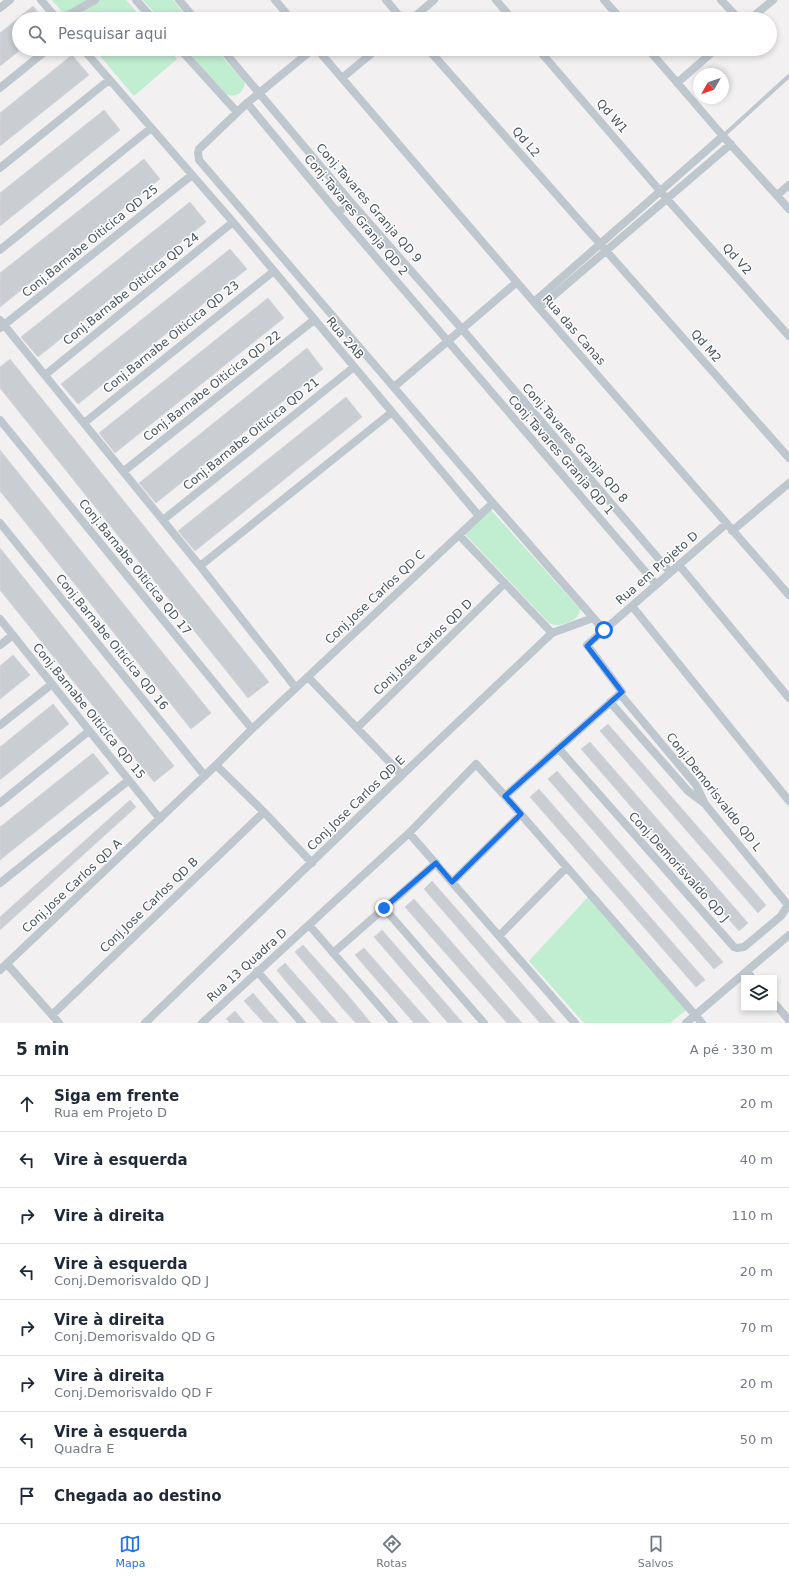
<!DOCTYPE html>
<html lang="pt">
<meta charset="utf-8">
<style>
:root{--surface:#fff;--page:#f2f2f3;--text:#1f2937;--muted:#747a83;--line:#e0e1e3;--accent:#2276da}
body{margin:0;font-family:"DejaVu Sans",sans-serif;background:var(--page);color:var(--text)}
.controls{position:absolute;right:12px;bottom:12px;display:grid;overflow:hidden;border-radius:0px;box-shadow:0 2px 6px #0003}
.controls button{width:36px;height:36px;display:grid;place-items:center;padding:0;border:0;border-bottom:1px solid var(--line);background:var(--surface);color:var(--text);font:20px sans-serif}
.compass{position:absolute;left:693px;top:68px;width:36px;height:36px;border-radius:50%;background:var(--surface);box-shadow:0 2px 6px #0003;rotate:230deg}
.stop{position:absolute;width:12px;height:12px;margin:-9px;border:3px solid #1a73e8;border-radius:50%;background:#fff}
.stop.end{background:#1a73e8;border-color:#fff;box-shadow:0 1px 4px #0008}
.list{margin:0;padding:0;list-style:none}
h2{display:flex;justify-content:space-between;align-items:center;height:52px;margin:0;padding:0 16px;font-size:17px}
h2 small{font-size:13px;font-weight:400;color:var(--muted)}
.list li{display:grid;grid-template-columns:26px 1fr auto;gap:12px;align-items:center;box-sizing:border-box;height:56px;padding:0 16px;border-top:1px solid var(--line)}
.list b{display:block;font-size:15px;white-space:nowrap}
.list p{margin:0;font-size:13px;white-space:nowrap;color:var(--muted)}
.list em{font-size:13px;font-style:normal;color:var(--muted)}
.icon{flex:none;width:22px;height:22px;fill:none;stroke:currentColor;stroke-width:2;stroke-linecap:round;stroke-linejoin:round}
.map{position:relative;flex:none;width:789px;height:1023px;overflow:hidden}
.search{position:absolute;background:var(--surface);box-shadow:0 2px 6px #0003;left:12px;right:12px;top:12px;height:44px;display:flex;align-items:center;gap:10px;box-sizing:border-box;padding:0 14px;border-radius:22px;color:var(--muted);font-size:15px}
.sheet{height:500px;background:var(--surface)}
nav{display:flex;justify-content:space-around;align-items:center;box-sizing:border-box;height:56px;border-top:1px solid var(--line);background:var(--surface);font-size:11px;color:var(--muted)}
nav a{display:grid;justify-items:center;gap:2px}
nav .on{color:var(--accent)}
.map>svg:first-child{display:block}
</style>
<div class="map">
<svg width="789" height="1023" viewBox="0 0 789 1023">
<rect width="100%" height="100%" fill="#f2f0f0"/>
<path fill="#c1edd1" d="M52 0H126L143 19H68Z
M143 0H173L189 19H160Z
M94 49H169L177 59 134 96Z
M186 49H215L245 82C244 94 234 99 225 93Z
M491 510 580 609C581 620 558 629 549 623L465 534Z
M588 897 686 1010 670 1023H584L529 961Z"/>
<path fill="#cacdd2" stroke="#d4d6db" d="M33 6 43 19H19V30L14 34 19 40V51L0 66V33Z
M72 55 89 75 0 146V113Z
M104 110 120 130 0 226V193Z
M144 159 160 179 0 307V273Z
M190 202 206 222 38 357 21 337Z
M230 249 247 269 78 404 61 384Z
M268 298 284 318 115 453 99 433Z
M307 348 323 369 156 503 139 483Z
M10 359 269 682 248 698 0 388V367Z
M346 397 362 417 195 551 178 531Z
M0 450 211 713 191 729 0 491Z
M0 548 174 766 154 782 0 590Z
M13 655 30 675 0 699V666Z
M53 704 69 724 0 780V747Z
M608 724 766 905 758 913 600 731Z
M590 742 748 923 739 931 581 749Z
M93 753 109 773 0 860V827Z
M557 771 723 962 714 969 548 779Z
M539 789 705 980 696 987 530 797Z
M130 800 136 807 0 930V917Z
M432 881 496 954 556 1023H540L495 971 424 889Z
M414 899 436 924 522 1023H507L462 972 405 907Z
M382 930 455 1014 463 1023H448L374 937Z
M303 945 346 993 371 1023H356L344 1010 295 952Z
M364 948 371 956 430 1023H414L355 955Z
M285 963 308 989 338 1023H322L283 978 277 970Z
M253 993 264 1006 279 1023H264L244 1001Z
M235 1011 245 1023H230L226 1019Z"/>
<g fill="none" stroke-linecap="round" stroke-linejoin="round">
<path stroke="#bfc7ce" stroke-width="4" d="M723 136 789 76"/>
<path stroke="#bfc7ce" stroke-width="8" d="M41 0 57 19
M136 0 153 19
M179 0 195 19
M275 0 291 19
M386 0 402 19
M496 0 512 19
M604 0 621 19
M721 0 739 19
M0 8 10 0
M61 19 95 0
M412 19 434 0
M750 19 773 0
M83 49 233 222 479 516
M180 49 237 112
M222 49 350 201 462 329 670 572
M313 49 247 103 199 149 198 153 199 160 493 503 604 630
M317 49 539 308 789 595
M428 49 789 458
M538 49 667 199 789 336
M648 49 723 136 789 209
M342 78 377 49
M677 83 716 49
M0 88 48 49
M247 103 338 213 656 584
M0 168 109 80
M777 195 789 185
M338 213 350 201
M0 250 151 128
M534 302 723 136
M539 308 731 144
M0 320 200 566 296 688
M0 328 192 175
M45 375 233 222
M394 387 517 282
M0 420 252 729
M84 423 274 271
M124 471 314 320
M163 520 354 367
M0 523 205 776
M732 531 789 483
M459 535 552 633
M679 565 789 698
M200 566 392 412
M632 606 789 801
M0 619 160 819
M0 645 13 635
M308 677 402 775
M610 702 688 791 704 803
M0 725 52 684
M357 728 505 583
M559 749 734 947 737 948 744 947 781 916 788 905 705 804 696 785 620 694
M216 765 264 812 312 863
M505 796 622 692 587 645 726 524
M0 803 89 731
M409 833 575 1023
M452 882 521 814
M0 883 129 780
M384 908 484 1023
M309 925 394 1023
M499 936 567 867
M333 953 436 863
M7 964 59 1023
M0 970 216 765 252 729 493 503
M257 971 302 1023
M747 971 752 978
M774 1003 789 1020
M52 1015 264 812
M145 1023 402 775 552 633 593 618
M202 1023 409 833 476 764 505 796 702 1023
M686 1023 789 935"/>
</g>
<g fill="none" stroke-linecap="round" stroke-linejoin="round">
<path stroke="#1a73e8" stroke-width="5" d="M384 908 436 863 452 882 521 814 505 796 622 692 587 646 604 630"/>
</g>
<g text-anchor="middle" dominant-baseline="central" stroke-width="3" stroke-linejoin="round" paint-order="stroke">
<g font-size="12" fill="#49545d" stroke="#fff">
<text transform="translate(612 116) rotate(49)">Qd W1</text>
<text transform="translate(526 142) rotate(49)">Qd L2</text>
<text transform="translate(369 203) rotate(49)">Conj.Tavares Granja QD 9</text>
<text transform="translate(356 215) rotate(50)">Conj.Tavares Granja QD 2</text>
<text transform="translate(90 241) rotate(-39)">Conj.Barnabe Oiticica QD 25</text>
<text transform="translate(737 259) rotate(48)">Qd V2</text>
<text transform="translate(131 289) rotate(-39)">Conj.Barnabe Oiticica QD 24</text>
<text transform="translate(574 330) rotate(49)">Rua das Canas</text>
<text transform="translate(171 337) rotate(-39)">Conj.Barnabe Oiticica QD 23</text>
<text transform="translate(345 338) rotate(50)">Rua 2AB</text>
<text transform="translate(706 346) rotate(49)">Qd M2</text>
<text transform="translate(212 386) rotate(-38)">Conj.Barnabe Oiticica QD 22</text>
<text transform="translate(251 434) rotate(-39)">Conj.Barnabe Oiticica QD 21</text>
<text transform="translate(575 443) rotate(49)">Conj.Tavares Granja QD 8</text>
<text transform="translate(561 455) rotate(49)">Conj.Tavares Granja QD 1</text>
<text transform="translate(135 567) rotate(51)">Conj.Barnabe Oiticica QD 17</text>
<text transform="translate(657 568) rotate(-41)">Rua em Projeto D</text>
<text transform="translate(375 597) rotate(-43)">Conj.Jose Carlos QD C</text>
<text transform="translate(112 642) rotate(51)">Conj.Barnabe Oiticica QD 16</text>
<text transform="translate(423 647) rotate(-44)">Conj.Jose Carlos QD D</text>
<text transform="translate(89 711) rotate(51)">Conj.Barnabe Oiticica QD 15</text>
<text transform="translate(714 792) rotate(52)">Conj.Demorisvaldo QD L</text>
<text transform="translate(356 803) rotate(-44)">Conj.Jose Carlos QD E</text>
<text transform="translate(679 867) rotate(48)">Conj.Demorisvaldo QD J</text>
<text transform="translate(72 886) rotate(-43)">Conj.Jose Carlos QD A</text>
<text transform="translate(149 905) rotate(-44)">Conj.Jose Carlos QD B</text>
<text transform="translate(247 965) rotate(-42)">Rua 13 Quadra D</text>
</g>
</g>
</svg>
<div class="controls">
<button><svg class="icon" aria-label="layers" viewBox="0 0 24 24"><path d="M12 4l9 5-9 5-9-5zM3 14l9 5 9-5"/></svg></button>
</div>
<svg class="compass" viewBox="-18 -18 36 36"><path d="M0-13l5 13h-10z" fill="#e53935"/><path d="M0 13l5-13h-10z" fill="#747a83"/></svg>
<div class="stop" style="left:604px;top:630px"></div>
<div class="stop end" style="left:384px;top:908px"></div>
<div class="search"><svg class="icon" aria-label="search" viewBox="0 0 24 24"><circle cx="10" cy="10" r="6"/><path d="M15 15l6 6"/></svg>Pesquisar aqui</div>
</div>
<section class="sheet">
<h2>5 min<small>A pé · 330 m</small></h2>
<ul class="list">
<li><svg class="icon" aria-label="ahead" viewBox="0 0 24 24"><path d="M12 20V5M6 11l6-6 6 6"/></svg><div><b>Siga em frente</b><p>Rua em Projeto D</p></div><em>20 m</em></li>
<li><svg class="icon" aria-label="left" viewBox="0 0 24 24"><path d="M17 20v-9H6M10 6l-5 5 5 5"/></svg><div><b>Vire à esquerda</b></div><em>40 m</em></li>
<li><svg class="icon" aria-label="right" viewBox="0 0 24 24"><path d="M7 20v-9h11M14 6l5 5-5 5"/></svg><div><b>Vire à direita</b></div><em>110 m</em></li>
<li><svg class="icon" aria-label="left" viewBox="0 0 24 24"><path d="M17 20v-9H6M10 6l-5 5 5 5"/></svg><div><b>Vire à esquerda</b><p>Conj.Demorisvaldo QD J</p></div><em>20 m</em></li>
<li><svg class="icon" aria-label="right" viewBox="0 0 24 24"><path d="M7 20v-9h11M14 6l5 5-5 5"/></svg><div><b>Vire à direita</b><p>Conj.Demorisvaldo QD G</p></div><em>70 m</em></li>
<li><svg class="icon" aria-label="right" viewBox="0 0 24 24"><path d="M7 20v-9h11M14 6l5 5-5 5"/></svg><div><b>Vire à direita</b><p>Conj.Demorisvaldo QD F</p></div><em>20 m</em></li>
<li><svg class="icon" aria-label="left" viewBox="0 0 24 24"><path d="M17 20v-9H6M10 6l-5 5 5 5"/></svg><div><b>Vire à esquerda</b><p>Quadra E</p></div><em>50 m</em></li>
<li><svg class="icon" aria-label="arrive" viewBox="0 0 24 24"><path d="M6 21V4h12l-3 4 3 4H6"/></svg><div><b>Chegada ao destino</b></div></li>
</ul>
</section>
<nav>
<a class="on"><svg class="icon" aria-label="map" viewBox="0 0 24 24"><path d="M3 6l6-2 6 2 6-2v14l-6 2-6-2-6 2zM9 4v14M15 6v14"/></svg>Mapa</a>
<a><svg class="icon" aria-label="directions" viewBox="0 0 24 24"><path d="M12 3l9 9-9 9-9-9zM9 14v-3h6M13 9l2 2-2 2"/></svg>Rotas</a>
<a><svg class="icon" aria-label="saved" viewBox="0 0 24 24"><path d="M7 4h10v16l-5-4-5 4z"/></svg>Salvos</a>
</nav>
